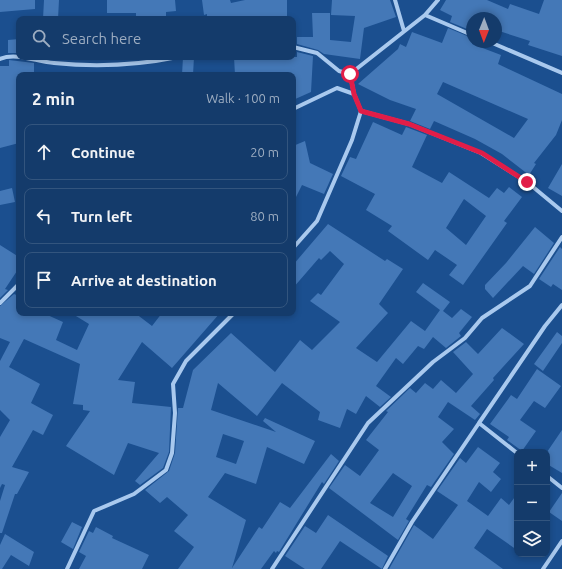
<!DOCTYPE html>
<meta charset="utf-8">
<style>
:root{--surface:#143b6b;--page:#214673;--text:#f1f3f6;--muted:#9dadc1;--line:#33557e}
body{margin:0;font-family:Ubuntu,sans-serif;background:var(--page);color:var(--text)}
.controls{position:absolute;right:12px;bottom:12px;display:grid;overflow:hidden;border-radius:8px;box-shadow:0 2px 6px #0003}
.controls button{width:36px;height:36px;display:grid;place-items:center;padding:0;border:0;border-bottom:1px solid var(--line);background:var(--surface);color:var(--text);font:20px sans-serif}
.compass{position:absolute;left:466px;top:12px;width:36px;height:36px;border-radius:50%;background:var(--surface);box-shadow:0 2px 6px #0003;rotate:181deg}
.stop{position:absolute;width:12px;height:12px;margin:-9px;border:3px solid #e11d48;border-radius:50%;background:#fff}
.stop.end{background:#e11d48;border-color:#fff;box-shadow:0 1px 4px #0008}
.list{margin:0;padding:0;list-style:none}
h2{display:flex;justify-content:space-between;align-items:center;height:52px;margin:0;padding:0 16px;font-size:17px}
h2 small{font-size:13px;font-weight:400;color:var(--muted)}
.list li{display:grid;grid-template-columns:26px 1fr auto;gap:12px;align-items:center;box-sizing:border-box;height:56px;margin:0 8px 8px;padding:0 8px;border:1px solid var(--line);border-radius:8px}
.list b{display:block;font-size:15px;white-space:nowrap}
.list em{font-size:13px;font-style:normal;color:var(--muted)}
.icon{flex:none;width:22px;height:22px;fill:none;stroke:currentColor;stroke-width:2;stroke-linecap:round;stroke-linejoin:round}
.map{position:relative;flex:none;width:562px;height:569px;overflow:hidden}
.search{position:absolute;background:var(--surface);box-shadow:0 2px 6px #0003;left:16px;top:16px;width:280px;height:44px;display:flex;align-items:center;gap:10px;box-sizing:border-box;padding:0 14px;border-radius:8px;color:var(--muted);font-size:15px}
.panel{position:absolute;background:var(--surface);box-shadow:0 2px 6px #0003;left:16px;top:72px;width:280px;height:244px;border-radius:8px}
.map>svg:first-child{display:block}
</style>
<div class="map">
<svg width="562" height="569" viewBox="0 0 562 569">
<rect width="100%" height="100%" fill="#1b4f8f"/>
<path fill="#4478b7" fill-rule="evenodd" d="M0 0H35V9L0 12Z
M44 0H59L58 19H43Z
M107 0H175L176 11 166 12V19H136V13H107Z
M202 0H230L231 3 245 0H287V19H207V14L204 15Z
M332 0H390L396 17 364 28 360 59 324 54 318 50 297 44V37H313L312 13H330V40L351 42 355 16 331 15Z
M446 0H487L508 9 510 4 539 14 544 0H562V56L528 45 530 41 496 30V18H472V31L450 22 452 16 440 10Z
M448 28 472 38V44L501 55 498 64 562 94V120L556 135 534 163 536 164 529 175 502 154 475 139 434 121 430 129 410 121 416 109 390 100 358 84 398 49 400 44 406 47 412 32 442 43ZM443 82 528 119 514 138 437 94Z
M19 39V53H8V40Z
M297 52 313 56 311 92 293 100V75H235L234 57H297Z
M183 57H194L193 75H182Z
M9 60 34 63V75H19V143L0 148V66H9Z
M373 122 402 135 406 127 427 135 412 167 442 183 449 172 489 198 497 188 504 193 509 187 522 197 504 221 507 223 463 285 449 275 457 265 435 250 428 260 388 231 392 226 366 210 375 194 341 176 350 157 356 159ZM464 199 486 216 466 245 446 228Z
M305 141 310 163 333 174 324 194 302 185 293 203V146Z
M562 164V196L548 188Z
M12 188 15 202 0 205V191Z
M328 224 385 261 387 259 403 269 379 304 388 313 356 348 377 362 411 321 425 331 440 310 416 292 423 283 450 302 443 311 452 318 461 309 472 317 459 333 461 336 446 348 433 337 424 349 418 346 403 364 396 358 376 386 391 397 380 407 366 396 356 414 347 409 340 428 318 420 320 412 282 383 257 416 218 383 211 410 276 432 263 421 265 418 315 441 304 464 267 447 256 484 225 473 208 497 246 520 232 568 259 527 262 529 280 502 290 508 331 454 339 461 324 484 322 482 279 552 277 551 276 553 274 551 261 569H178L194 547 174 531 188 515 167 497 160 503 145 490 169 471 175 453 178 408H183L193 370 231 333 275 372 300 340 312 350 340 322 310 301 318 293 321 295 344 264 330 251 321 260 319 258 293 288V265ZM223 434 244 441 236 464 216 457Z
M535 227 554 243 534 274 523 266 493 298 485 289V285L506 263Z
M0 245 19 257V268L5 289 8 290 0 298Z
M560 247 562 249V290L553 284 551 287 539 279Z
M14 294 19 296V313H43L63 322 56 340 77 350 89 324 71 313H135L152 326 162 313H220L172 368 142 342 118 380 135 382 132 403 171 407 169 452 163 468 140 485 135 481 159 453 128 443 114 475 66 446 90 411 83 410V405L73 404 80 364 24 339 9 367 40 384 31 403 53 415 43 435 33 430 12 467 29 472 17 494H15L2 533H0V501L5 485 2 484 0 488V437L10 420 0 410V361L10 342 0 338V306Z
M502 328 524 344 493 378 494 380 471 406 480 414 475 420 448 402 438 417 454 429 442 442 454 454 431 487 427 485 406 519 409 521 398 540 329 488 345 465 360 476 379 450 366 440 388 412 386 411 410 388 416 393 425 383 433 389 441 380 456 393 473 374 453 352 466 342 478 354ZM393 473 412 486 393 517 370 503Z
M557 332 562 336V343L543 371 534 364Z
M537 369 561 386 545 408 534 401 520 420 536 431 522 451 507 440 509 437 490 424 511 395 517 399Z
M562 430V473L547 464V452Z
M478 447 500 463 493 472 501 479 491 492 479 482 467 501 488 516 501 498 509 505 517 494V550L487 529 474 548 503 569H389L414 525 433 539 458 505 437 491 460 458 466 463Z
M562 493V521L549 512Z
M328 515 388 556 382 569 340 541 321 569H305L285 556 305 526 316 533Z
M72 522 82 527 73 549 61 542Z
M96 527 113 536 112 538 149 555 142 569H79L86 556 79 552 89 531 93 533Z
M5 534 34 552 29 566 11 555 2 569H0V545Z"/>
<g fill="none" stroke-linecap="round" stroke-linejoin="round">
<path stroke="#a9c9ee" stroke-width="4" d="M395 0 404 31
M425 15 472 35
M490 42 562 73
M293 47 317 53 339 71 350 74
M0 59C16 52 37 62 54 63 94 67 139 65 178 57
M354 94 361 111 409 124 481 153 527 182 562 211
M293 109 337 88 354 94 350 74 425 15 438 0
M293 248 317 221 352 140 361 111
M0 303 19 284
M479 423 545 326 562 305
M547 476 562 488
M67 569 94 511 134 494 166 470 172 453 175 413 173 384 186 361 234 313
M272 569 368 423 433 362 465 338 482 318 530 286 562 237
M385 569 412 522 479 423 517 453
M543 569 562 541"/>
</g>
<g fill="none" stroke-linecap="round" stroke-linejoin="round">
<path stroke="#e11d48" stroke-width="5" d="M350 74 354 94 361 111 409 124 482 153 527 182"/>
</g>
</svg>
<div class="controls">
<button>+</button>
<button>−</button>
<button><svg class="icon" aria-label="layers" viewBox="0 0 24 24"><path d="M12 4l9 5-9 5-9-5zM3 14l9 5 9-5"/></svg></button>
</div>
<svg class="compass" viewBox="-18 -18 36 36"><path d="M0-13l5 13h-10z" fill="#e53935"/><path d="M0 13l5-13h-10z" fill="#9dadc1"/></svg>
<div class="stop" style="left:350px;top:74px"></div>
<div class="stop end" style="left:527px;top:182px"></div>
<div class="search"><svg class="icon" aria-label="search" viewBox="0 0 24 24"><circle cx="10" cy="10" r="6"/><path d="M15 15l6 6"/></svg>Search here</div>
<section class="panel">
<h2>2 min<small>Walk · 100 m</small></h2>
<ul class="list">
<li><svg class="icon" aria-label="ahead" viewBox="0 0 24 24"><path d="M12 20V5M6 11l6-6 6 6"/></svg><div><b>Continue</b></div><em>20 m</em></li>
<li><svg class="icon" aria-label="left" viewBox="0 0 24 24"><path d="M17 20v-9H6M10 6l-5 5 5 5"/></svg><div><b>Turn left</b></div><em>80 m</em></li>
<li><svg class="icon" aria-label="arrive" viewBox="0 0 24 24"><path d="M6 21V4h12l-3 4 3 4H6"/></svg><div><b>Arrive at destination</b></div></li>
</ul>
</section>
</div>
